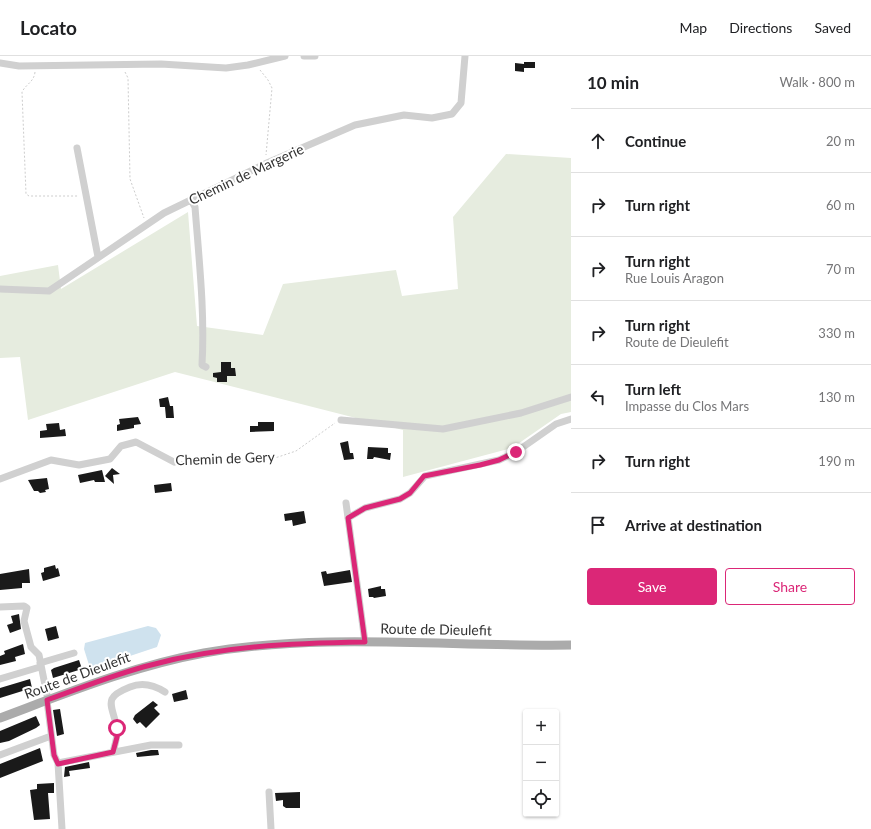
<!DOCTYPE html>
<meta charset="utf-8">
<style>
:root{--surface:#fff;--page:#f6f6f6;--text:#202124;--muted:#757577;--line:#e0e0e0;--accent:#db2777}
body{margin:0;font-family:Lato,sans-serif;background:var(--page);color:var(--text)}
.controls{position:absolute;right:12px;bottom:12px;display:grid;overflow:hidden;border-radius:4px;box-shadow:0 1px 3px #0004}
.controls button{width:36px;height:36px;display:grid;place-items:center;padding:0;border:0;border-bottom:1px solid var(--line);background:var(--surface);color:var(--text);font:20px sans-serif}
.stop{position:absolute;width:12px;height:12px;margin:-9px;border:3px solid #db2777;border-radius:50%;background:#fff}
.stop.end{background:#db2777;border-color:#fff;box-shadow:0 1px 4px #0008}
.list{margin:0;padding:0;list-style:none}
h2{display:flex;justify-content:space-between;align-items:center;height:52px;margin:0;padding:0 16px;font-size:17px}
h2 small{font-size:13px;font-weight:400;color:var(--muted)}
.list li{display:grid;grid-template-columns:26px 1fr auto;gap:12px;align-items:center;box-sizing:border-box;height:64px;padding:0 16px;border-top:1px solid var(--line)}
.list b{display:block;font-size:15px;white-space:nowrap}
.list p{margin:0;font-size:13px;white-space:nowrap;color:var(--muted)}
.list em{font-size:13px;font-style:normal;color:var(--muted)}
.actions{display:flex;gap:8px;padding:12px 16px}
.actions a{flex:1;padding:9px 0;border:1px solid var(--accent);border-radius:4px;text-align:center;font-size:14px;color:var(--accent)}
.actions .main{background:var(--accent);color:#fff}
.icon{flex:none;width:22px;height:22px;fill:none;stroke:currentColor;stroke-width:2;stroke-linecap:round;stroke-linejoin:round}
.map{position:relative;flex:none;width:571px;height:773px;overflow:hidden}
header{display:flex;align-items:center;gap:24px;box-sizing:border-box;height:56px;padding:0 20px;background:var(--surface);border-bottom:1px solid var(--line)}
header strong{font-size:19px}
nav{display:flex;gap:22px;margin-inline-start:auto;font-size:14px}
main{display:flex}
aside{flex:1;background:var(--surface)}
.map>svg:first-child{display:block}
</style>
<header>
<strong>Locato</strong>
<nav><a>Map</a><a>Directions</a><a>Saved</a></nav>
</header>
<main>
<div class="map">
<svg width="571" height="773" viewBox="0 0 571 773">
<rect width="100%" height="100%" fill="#fff"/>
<path fill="#e6ecdf" d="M506 98 571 102V356L561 358 512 392 403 421V374L175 316 28 364 20 301 0 302V220L58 209 61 233 188 156 197 270 263 279 283 228 396 214 402 240 458 233 453 161Z"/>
<path fill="#cfe2ee" d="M148 570 156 572 161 579 157 591 94 612 89 609 84 593 85 587Z"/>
<path fill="#1a1a1a" d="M524 6H535V12H524V16L515 15V7L524 8V10Z
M221 306H231V312H235L236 320H227V326H217V322L213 321V317L221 316Z
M168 341 170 350H173L174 362H166L165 351H160L159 343Z
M138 361 141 368 134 369V372L117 375V369L120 368 119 363Z
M258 366H274V375L250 376V370H258Z
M59 367 60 374 65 373 66 380 40 382V375L47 374 46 368Z
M348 385 350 397H353L354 403 344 404 340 387Z
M368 391 388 392V397H391L390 404 374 401 373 403H367Z
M112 412 120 418 113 419 114 428 105 420Z
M102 414 105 426H95L94 424 80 427 78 419Z
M47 422 49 433 45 434 46 436 40 437 38 435H34L28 424Z
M171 427 172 435 155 437 154 429Z
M304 455 306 467 293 470 292 464 285 465 284 458Z
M55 509 56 513 58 512 60 520 43 525 41 517 44 516V512Z
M29 513 30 527H22V532L0 534V518Z
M350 514 352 526 324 530 321 516 326 515 327 518Z
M381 530V533H385L386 540 374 542 373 541H369L368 533Z
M19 558 21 573 10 577 7 569 13 567 11 560Z
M56 570 59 582 48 585 45 573Z
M23 588 25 598 15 601 16 605 0 609V600L5 598 4 595Z
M79 604 82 613 53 622 51 614 54 612Z
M30 623 32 632 0 642V632Z
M186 634 188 643 174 646 172 638Z
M153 645 158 649 154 652 160 658 146 672 140 666 137 668 133 663 135 659Z
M60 653 64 678 57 680 53 654Z
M36 660 40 669 36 672 9 685 0 687V675Z
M40 692 43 705 0 722V708Z
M151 694H158L159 699 137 701 136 697Z
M89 706 90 712 69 715 70 720 64 721 65 711Z
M54 727V737H48L50 763 34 764 30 734 37 733V728Z
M300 736V752H286L283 750V744L276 745 275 737Z"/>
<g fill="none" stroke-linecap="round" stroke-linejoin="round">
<path stroke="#cdcdcd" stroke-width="1" stroke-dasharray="2 2" stroke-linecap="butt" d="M260 14 268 24 272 32 266 99
M35 16C34 26 26 28 22 36L26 138 29 140H78
M125 16 128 22 130 123 144 162
M181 406 272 403 296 395 335 367"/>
<path stroke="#d0d0d0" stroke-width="7" d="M304 0H315
M0 7 19 10 161 8 226 12 248 9 285 0
M77 92 98 201
M191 144 195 151C199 204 205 256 202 309L206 311
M0 233 49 235 164 157 267 107 355 69 404 59 432 62 452 58 461 47 465 0
M341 364 443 373 521 357 571 341
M0 423 51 404 79 409 110 403 121 390 136 386 174 406
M346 447 365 586
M348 462 365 452 400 443 410 437 425 420 499 404 516 396 556 368 571 363
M0 551 24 550 27 552 24 565 31 591 39 599 48 644
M40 607 74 597
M0 623 40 611
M47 645 54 699 58 707 62 773
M113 696C115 688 118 680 117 672 112 648 102 642 130 631 142 626 154 629 165 636
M0 699 51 680
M58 707 151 689H179
M269 736 271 773"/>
<path stroke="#ababab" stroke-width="9" d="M0 662C67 637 133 610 204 597 325 576 449 591 571 589"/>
</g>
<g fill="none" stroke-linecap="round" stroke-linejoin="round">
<path stroke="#db2777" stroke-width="5" d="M117 672V681L113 696 58 708 54 699 47 644C81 632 115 618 151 609 221 590 292 587 365 586L348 462 365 452 400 443 410 437 424 420 480 409 499 404 516 396"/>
</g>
<g text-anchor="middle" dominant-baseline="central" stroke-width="4" stroke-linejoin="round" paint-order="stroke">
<g font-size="14" fill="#333" stroke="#fff">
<text transform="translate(246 118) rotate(-25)">Chemin de Margerie</text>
<text transform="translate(225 402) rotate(-2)">Chemin de Gery</text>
<text transform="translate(436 573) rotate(1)">Route de Dieulefit</text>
<text transform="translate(77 619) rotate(-20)">Route de Dieulefit</text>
</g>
</g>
</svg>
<div class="controls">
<button>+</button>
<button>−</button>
<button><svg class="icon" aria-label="locate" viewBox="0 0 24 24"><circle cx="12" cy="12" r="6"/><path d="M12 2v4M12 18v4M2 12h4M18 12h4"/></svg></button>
</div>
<div class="stop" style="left:117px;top:672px"></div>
<div class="stop end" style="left:516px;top:396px"></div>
</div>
<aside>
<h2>10 min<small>Walk · 800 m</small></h2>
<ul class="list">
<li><svg class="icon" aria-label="ahead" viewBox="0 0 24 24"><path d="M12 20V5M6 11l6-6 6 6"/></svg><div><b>Continue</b></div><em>20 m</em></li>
<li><svg class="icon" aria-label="right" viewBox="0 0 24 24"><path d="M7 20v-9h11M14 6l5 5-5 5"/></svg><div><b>Turn right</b></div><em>60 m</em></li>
<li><svg class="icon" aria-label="right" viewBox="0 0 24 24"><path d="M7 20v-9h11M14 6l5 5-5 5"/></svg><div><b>Turn right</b><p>Rue Louis Aragon</p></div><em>70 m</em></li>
<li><svg class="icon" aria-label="right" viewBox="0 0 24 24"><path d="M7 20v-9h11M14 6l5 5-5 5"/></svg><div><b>Turn right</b><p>Route de Dieulefit</p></div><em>330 m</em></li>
<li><svg class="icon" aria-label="left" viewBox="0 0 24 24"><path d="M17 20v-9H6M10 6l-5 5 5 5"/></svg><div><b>Turn left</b><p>Impasse du Clos Mars</p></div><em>130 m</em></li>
<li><svg class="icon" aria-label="right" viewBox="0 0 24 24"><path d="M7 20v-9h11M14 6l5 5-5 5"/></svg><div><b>Turn right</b></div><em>190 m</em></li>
<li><svg class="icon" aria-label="arrive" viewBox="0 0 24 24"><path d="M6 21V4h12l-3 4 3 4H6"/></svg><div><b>Arrive at destination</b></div></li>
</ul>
<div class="actions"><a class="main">Save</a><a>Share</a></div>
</aside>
</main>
